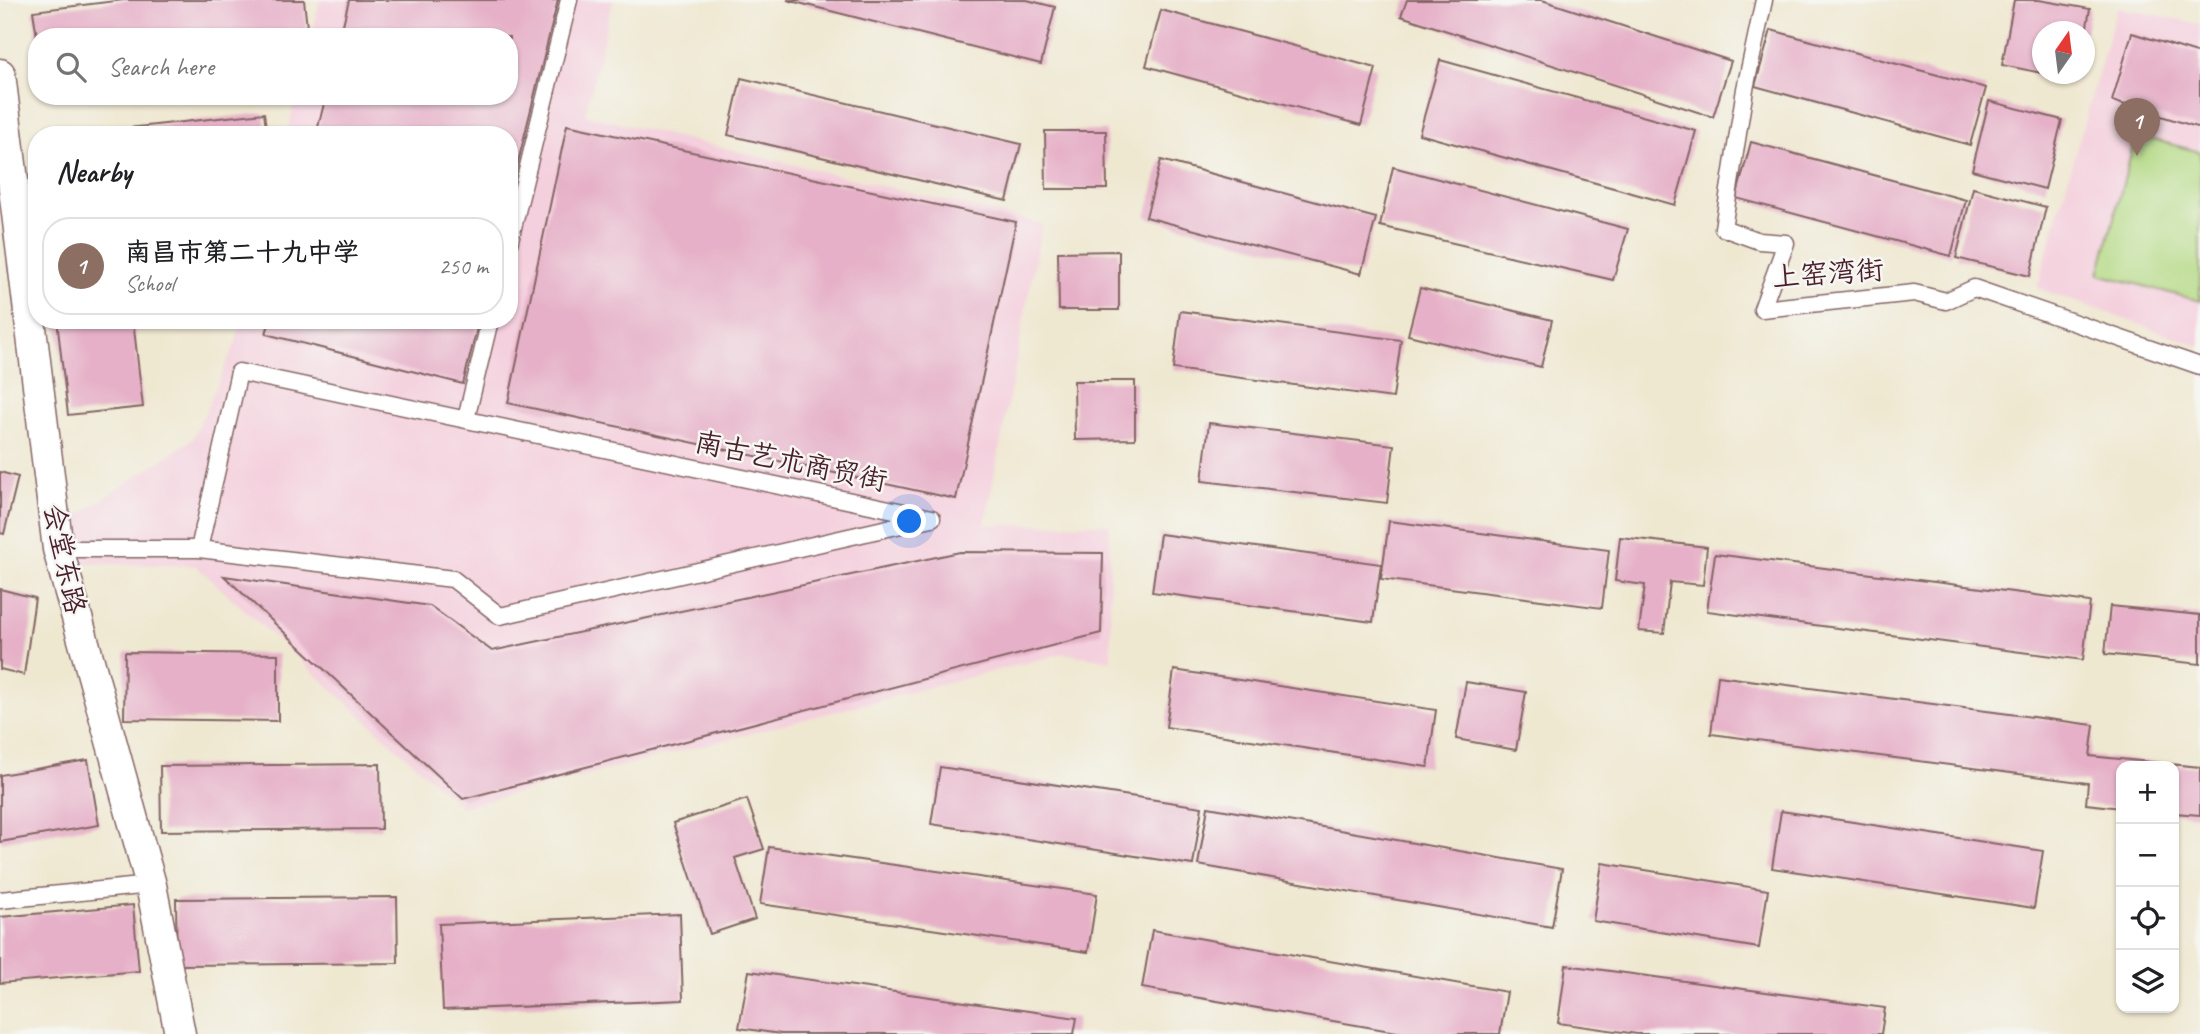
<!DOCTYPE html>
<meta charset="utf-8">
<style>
:root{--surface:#fff;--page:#f6f6f6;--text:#202124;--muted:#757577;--line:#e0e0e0;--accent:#c8321e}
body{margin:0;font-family:Caveat,"LXGW WenKai TC",sans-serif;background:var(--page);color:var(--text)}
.controls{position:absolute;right:21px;bottom:21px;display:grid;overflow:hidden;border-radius:14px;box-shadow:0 2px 5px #0004}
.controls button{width:63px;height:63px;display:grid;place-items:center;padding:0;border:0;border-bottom:2px solid var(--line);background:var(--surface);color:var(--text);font:35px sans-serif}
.compass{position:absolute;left:2032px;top:21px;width:63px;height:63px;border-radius:50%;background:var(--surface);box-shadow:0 2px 5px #0004;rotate:14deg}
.you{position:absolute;left:910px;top:522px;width:24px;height:24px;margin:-18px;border:5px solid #fff;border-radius:50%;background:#1a73e8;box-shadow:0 0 0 10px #1a73e833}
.badge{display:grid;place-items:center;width:46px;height:46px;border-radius:50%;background:var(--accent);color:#fff;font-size:23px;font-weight:700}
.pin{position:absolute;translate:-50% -58px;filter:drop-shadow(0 2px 4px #0008)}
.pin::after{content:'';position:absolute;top:37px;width:24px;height:21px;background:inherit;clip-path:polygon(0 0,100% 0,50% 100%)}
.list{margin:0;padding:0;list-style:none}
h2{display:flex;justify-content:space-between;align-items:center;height:91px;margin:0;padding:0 28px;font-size:30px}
h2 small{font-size:23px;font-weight:400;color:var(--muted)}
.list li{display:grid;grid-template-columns:46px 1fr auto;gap:21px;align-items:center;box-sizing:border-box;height:98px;margin:0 14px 14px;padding:0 14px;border:2px solid var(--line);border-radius:28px}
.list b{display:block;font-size:26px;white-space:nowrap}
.list p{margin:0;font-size:23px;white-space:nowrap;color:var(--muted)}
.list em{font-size:23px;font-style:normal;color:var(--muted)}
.icon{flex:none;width:38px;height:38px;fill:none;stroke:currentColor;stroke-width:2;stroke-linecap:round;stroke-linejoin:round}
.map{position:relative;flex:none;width:2200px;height:1034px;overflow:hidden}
.search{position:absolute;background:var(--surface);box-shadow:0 2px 5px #0004;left:28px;top:28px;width:490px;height:77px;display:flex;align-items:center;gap:18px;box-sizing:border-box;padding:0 24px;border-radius:28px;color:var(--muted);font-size:26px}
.panel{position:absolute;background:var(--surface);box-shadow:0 2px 5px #0004;left:28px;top:126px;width:490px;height:203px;border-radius:28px}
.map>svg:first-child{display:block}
</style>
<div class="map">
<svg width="2200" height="1034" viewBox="0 0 2200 1034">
<rect width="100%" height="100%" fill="#f6f6f2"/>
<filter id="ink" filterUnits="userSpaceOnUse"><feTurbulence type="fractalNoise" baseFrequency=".0143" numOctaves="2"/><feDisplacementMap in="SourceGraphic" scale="14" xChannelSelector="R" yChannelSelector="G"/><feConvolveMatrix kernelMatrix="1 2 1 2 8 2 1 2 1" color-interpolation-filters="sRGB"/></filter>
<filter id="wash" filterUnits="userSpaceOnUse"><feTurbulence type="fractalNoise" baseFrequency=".00686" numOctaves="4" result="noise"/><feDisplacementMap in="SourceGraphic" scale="28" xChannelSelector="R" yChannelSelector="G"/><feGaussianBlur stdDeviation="1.57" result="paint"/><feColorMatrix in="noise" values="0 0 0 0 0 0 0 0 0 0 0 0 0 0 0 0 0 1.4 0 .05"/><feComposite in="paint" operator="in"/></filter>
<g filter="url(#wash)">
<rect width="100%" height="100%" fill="#efe8d1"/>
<path fill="#f4cfdd" d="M320 0H613L585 115 1042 224 985 525 1109 524 1111 661 1064 653 462 807 196 566 78 563 71 520 193 439 236 342 241 320H509V135H287L296 96H509V37H311Z
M2117 7 2200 24V346L2037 288Z"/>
<path fill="#b3d983" stroke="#7e7c57" stroke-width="2" d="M2136 135 2200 152V301L2099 274Z"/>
<g id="blocks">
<path fill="#e6b1c8" d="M124 0H304L308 37H37L33 11Z
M349 0H558L510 194 509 135H316L326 96H509V37H340Z
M787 0H1027L1055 7 1041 64Z
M1407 0H1542L1731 61 1713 117 1401 16Z
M2014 0H2039L2090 9 2086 32H2042V73L2002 65Z
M1161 10 1376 68 1361 125 1146 66Z
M1771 30 1986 88 1970 145 1755 86Z
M2132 33 2200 54V128L2112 101Z
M1440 60 1696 131 1675 205 1419 134Z
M2055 74H2078L2077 79Z
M741 78 1021 144 1007 201 728 135Z
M1989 101 2062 120 2045 189 1972 170Z
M264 113 267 135H84V133Z
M567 125 1016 222 956 499 508 403Z
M1045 131H1106L1107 189H1046Z
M1751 142 1966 200 1951 256 1736 198Z
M1161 160 1376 218 1361 274 1146 217Z
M1393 167 1628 229 1613 280 1380 226Z
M1973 188 2046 207 2030 276 1956 258Z
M1119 251V310H1059L1058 252Z
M1420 288 1552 320 1541 367 1408 335Z
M1180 311 1401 340 1393 398 1173 369Z
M57 320H133L143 407 68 415Z
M270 320H479L463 384 266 334Z
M1074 381H1135V439L1075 440Z
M1209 423 1394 445 1387 503 1202 481Z
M0 472 18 477 4 534 0 533Z
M1389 521 1609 550 1602 608 1381 579Z
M1160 534 1381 564 1373 622 1152 592Z
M1620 537 1707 547 1703 585 1670 582 1664 633 1639 631 1645 585 1615 581Z
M960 552 1103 553 1101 633 463 799 224 576 430 606 492 651Z
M1715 554 2090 602 2083 660 1707 611Z
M0 589 35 598 24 675 0 669Z
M2110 606 2200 615V664L2105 654Z
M125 652 278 654V721L124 719Z
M1174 670 1436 710 1428 767 1166 727Z
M1718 676 2094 725 2090 756 2200 767V815L2174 813V766H2121V808L2086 804 2088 783 1711 734Z
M1466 682 1526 692 1516 750 1456 739Z
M88 760 99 825 0 842V775Z
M380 764 381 829 161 831 160 766Z
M940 767 1202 807 1193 865 931 824Z
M747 799 764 849 735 858 755 919 710 934 673 823Z
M1208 807 1562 869 1552 927 1198 865Z
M1781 811 2043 851 2034 908 1772 868Z
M769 847 1097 894 1088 952 760 904Z
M1602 863 1768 890 1759 948 1593 921Z
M397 897 398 963 177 965 176 899Z
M133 905 139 971 0 983V917Z
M680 914 683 1000 443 1010 439 924Z
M1152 930 1507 992 1500 1034H1408L1142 988Z
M1566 965 1885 1008 1881 1034H1637L1558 1023Z
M749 971 1077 1018 1074 1034H781L739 1028Z"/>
</g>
</g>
<g filter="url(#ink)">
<use href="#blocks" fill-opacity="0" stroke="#846565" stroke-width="2"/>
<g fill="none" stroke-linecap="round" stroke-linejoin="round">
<g stroke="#846565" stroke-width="19">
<path id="service" d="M1764 0 1745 89 1723 228 1759 241 1786 243 1762 309 1914 293 1946 301 1974 288 2200 366
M509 244 569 0
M466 419 490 320
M58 549H199L239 372 932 518 500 616 453 579 199 549
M0 900 151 885"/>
</g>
<g stroke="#846565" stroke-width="33">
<path id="minor" d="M0 74 58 549 151 885 180 1034"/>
</g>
<use href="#service" stroke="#fff" stroke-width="16"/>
<use href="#minor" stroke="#fff" stroke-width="30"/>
</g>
</g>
<g text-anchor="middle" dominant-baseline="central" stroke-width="5" stroke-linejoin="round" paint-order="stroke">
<g font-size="28" fill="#4a1f2b" stroke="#f6f6f2">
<text transform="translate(1828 273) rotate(-4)">上窑湾街</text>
<text transform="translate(791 461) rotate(12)">南古艺术商贸街</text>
<text transform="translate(65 559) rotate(78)">会堂东路</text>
</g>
</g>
</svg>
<div class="controls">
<button>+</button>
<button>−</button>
<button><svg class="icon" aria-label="locate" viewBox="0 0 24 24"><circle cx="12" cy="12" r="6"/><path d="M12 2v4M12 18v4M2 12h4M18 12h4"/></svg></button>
<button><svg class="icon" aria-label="layers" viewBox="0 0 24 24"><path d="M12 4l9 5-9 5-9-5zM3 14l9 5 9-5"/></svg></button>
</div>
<svg class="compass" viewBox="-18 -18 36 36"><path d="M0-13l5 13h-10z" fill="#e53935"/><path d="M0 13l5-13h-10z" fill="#757577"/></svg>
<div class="you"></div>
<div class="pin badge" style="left:2137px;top:156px;background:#8d6e63">1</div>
<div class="search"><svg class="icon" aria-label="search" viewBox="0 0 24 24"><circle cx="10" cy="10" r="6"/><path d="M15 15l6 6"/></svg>Search here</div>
<section class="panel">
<h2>Nearby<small></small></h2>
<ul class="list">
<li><span class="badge" style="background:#8d6e63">1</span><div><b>南昌市第二十九中学</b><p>School</p></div><em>250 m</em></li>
</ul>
</section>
</div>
